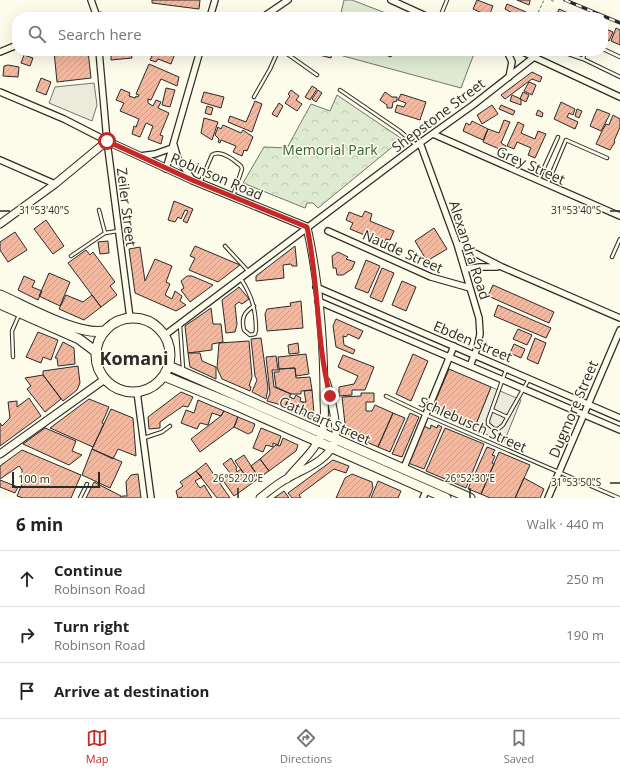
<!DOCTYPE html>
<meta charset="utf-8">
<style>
:root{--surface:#fff;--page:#f2f2f2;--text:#222;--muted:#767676;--line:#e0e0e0;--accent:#c62828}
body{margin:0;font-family:"Open Sans",sans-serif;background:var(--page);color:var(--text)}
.scale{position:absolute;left:12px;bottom:10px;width:88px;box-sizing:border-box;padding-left:4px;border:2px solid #2b2b2b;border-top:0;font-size:11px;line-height:14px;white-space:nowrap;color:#2b2b2b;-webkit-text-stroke:3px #fdfbea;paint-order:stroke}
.stop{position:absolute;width:12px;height:12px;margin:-9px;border:3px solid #c62828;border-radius:50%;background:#fff}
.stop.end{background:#c62828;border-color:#fff;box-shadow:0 1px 4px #0008}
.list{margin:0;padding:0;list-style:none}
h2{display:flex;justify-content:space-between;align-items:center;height:52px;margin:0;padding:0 16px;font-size:17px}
h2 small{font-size:13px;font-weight:400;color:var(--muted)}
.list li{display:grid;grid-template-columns:26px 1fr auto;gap:12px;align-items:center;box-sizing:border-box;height:56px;padding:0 16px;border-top:1px solid var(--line)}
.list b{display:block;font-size:15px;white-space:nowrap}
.list p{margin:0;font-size:13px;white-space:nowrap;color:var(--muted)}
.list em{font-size:13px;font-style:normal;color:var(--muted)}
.icon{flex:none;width:22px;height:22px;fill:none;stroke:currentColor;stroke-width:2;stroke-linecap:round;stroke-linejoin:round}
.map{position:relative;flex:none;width:620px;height:498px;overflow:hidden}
.search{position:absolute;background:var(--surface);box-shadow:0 4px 16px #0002;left:12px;right:12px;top:12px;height:44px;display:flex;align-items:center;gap:10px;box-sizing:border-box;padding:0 14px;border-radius:16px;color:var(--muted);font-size:15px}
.sheet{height:220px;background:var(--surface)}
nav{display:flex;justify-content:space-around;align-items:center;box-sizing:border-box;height:56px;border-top:1px solid var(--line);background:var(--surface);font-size:11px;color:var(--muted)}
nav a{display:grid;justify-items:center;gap:2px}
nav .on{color:var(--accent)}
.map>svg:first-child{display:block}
</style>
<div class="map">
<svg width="620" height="498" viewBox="0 0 620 498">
<defs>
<pattern id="forest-crowns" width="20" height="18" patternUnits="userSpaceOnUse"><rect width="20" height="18" fill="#deebd1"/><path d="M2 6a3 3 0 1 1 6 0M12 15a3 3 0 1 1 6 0" fill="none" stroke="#bfcab4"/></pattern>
<pattern id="building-hatch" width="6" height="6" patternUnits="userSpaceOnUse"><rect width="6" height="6" fill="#f2b8a0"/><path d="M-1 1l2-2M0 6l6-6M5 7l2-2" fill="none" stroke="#d09e8a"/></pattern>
</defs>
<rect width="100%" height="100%" fill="#fdfbea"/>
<path fill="#deebd1" stroke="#74746e" d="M344 0H352L396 17H340Z
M336 51H475L461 88 336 54Z"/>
<path fill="url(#forest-crowns)" stroke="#74746e" d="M337 95 402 139 318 208 313 203H307L305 208 243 183 264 147 287 148 311 104 330 111Z"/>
<path fill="#eceadb" stroke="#74746e" d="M94 83 97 105 92 121 49 103 55 87Z
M491 387 521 400 504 442 474 429Z"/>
<path fill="url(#building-hatch)" stroke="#2b2b2b" d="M152 0H200L199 9 152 3Z
M477 0 493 6 489 16 473 9Z
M517 0H530V1L529 5Z
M507 4 533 15V17H519L505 9Z
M559 9 577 17H556Z
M616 28 620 30V45L611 41Z
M606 29 613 32 609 41 603 38Z
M54 51H88L91 78 57 82Z
M140 51H176L171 64 158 59 156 62 150 60 152 56Z
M320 51H332L331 58 319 55Z
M385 51H394L391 57 383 54Z
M131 52 132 58 111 60V54Z
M24 55 33 58 30 66 21 63Z
M149 64 179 77 177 86 161 79 151 100 148 99V103L153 106 156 100 161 102 158 108 169 113 160 135 163 136 161 144 148 139 153 126 146 123 140 137 132 134 134 126 136 127 139 119 120 111 124 103 116 100 121 89 130 93 129 96 135 98 136 96 138 97 139 95 136 94Z
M8 65 19 67 18 77 3 76 4 66Z
M532 72 542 77 540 82 532 79 505 99 501 95Z
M41 78 51 82 46 95 36 91Z
M529 82 536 85 532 95 524 91Z
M312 86 317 89 310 100 305 97Z
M166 88 175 90 170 107 162 105Z
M291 90 299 96 296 100 302 104 297 111 285 103 290 96 288 94Z
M318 90 322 93 316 102 312 99Z
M204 92 224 97 221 108 201 102Z
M385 92 392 97H397V101L393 102 392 108H387V105L380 100Z
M523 92 529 95 526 102 520 99Z
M401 94 426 102 420 120 395 112 397 105 404 107 406 103 398 100Z
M512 95 521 99V105L510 101Z
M255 101 262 104 252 132 228 122 230 116 246 122Z
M561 102 575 109 573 115 569 113 567 117 578 122 575 129 554 119Z
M279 103 283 106 277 117 272 114Z
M492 105 498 114 482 124 477 115Z
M501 105 515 111 513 115 499 109Z
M207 106 213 108 211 115 205 113Z
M577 109 582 111 579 118 575 116Z
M597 109 610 114 601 131 590 126Z
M538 110 543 113 542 117 536 115Z
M613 115 620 119V127L614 141 615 142 610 150 596 144 602 131 606 124 609 125Z
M204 118 218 122 212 140 201 133Z
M504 120 510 122 501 143 506 146 504 151 483 142 488 129 499 133Z
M472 121 488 129 483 140 463 131 466 123 470 125Z
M518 122 524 125 521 133 535 139 538 131 546 134 535 158 528 155 531 148 517 142 514 149 507 146Z
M223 125 241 133 243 130 253 137 247 151 244 150 242 156 233 152 236 146 221 140 220 143 218 142 219 139 215 135 218 127 221 129Z
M174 201 193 209 187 223 183 221 188 211 185 210 181 219 178 217 175 222 168 220Z
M365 211 372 214 370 221 394 231 390 240 386 239 384 243 350 229 353 223 346 220 349 212 362 217Z
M46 220 64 246 53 254 34 229Z
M434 228 447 249 427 261 415 241Z
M15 232 27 250 8 262 0 250V242Z
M108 241 109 253 100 254 98 242Z
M195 246 240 265 218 282 189 270 195 258 190 256Z
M295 246 297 266H292L291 264 283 265 284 278 256 281V276Z
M140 247 145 281 155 259 172 266 166 282 170 284 165 295 172 299 175 291 182 296 180 301 186 305 176 311 135 293 129 249Z
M86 250 90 255 93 252 115 282 110 286 117 295 101 307 68 263Z
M338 252 348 257 346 259 355 262 352 269 343 275H337L336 268H333L332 256Z
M366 260 380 266 368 293 355 288Z
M382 268 394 273 382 302 370 297Z
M49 273 70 282 60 306 39 296Z
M24 276 35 281 32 287 42 291 38 300 18 290Z
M187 276H192L213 285 190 302 181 290 184 288 181 281Z
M402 281 416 287 406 311 392 305Z
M493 285 554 312 549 323 488 296Z
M239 287 249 299 242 304 239 302 235 305 237 324 235 332 226 333 222 300Z
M66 295 83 302 92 295 101 307 84 320 59 309Z
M301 301 303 328 267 331 265 314 267 309 291 306 290 303Z
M498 305 551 328 546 338 494 316Z
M211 308 213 324H221L223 342 212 344V350L188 353 185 326Z
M336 319 363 331 359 339 348 334 346 337 343 336 344 345 355 350 353 354 336 347 333 326Z
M518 329 532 335 527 345 513 339Z
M38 332 58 340 51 360 43 357 41 363 26 357Z
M261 338 268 388 266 399 252 392 257 380 255 376 251 339Z
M535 338 546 343 538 364 527 359Z
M249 341 252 377 249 386 251 387 250 391 222 379 217 368 219 343Z
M63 342 74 348 75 364 58 366 57 358H55Z
M298 343 299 353 289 354 288 345Z
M514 344 525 349 521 358 510 353Z
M188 353H200L202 361 216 367V379L190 367Z
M306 354 309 374 296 376 295 368 279 369 278 357Z
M413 354 428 361 411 401 396 394Z
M343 355 374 367 365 390H352V395L339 396V387L354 384 358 376 338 367Z
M276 356 278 370H272L274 387 291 394 285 406 267 401 270 393 266 357Z
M78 366 80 383 77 390 63 401 43 375V371Z
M295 368 296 378 310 377 312 390 301 391V394H291L276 387 274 372H279V369Z
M449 369 491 387 474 429 432 409Z
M43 375 61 399 45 412 27 389 31 386 25 378Z
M312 390 314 413 312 418 305 415 303 402H306L304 391Z
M181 392 193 397 188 407 183 406 160 422V428L149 429 148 417Z
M361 393H374V402H366V411H372L375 405 393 413 378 447 346 433 342 397 361 396Z
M296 395 301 398 300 401 303 402 305 415 285 406 290 397 294 399Z
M29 398 41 416 0 446V423L2 426 10 418 8 402 17 401V407Z
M89 399 109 407 102 423 104 424 93 447 50 428Z
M198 400 224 411 221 416 212 413 208 425 200 423 197 429 181 423 186 410 194 413Z
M111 409 133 418 136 456 118 449 113 459 92 449Z
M224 411 238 417 234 427 200 452 191 439 221 416Z
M393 413 405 418 390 452 378 447Z
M410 413 419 417 402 457 392 454Z
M238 417 255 424 252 432 248 434 234 427Z
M431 425 437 428 438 425 442 427 424 469 408 463 424 426 430 429Z
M45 428 76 441 72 451 82 455 69 465 23 444Z
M261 428 281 436 278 445 273 443V447L266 445 263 452 253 448Z
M445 428 484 444 466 488 426 471Z
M283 438 298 445 296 451 269 471 260 459 276 445 280 446Z
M487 447 495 450 492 455 495 456 492 463 494 464 481 494 468 489Z
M92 449 122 462 110 488 82 475Z
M22 450 81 475 71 498H23L17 496 22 484V470L19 466 0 479V466Z
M499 452 530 465 515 498H490L481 494Z
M244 455 259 478 251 484 235 461Z
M231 458 237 468 236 469 237 472 241 469 251 484 234 496 222 479 230 473 223 464Z
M260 459 269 471 259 478 251 466Z
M333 460 349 466 346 473 334 469 299 495 301 498H292L288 493Z
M206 463 230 498H217L196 471Z
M196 471 202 477 195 481 200 488 204 485 212 498H182L181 497 178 498 176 491 183 486 180 482Z
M138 474 141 498H122V496H127L126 482 131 475Z
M352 474 372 482 373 488 369 498H336L345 478Z
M524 478 544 489 540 498H515Z
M0 480 18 487 15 493 0 487Z
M378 481 401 491 398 498H371Z
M94 482 121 496 120 498H86Z
M284 491 289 498H274Z"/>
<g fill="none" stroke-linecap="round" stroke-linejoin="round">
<g stroke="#2b2b2b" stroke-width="4.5">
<path id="service" d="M440 17 447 0
M603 49 620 57
M283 51 317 75
M560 51 583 59 620 77
M583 59 585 51
M340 90 400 131 416 145
M254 97 270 69 278 51
M538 181 558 137
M200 183 212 155C220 149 234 160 241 166L242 169 233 196
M547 185 566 140 607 158
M99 210 105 233 118 231
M225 246 249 272
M71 256 105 233
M612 257 620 239
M241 279C252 296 256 310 256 330L255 334 250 335 244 330C241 318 244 312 254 306
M180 325 183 369
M13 357 12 331 19 315
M506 370 488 420V424L494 429H498L503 425 529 379
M386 396 426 415 619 498
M492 410 507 417
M144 438 162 432 170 426
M80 498 87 484"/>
</g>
<g stroke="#2b2b2b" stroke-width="8">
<path id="minor" d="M91 0 97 17
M391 0 428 17
M91 17 96 15 108 17
M210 17 215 0
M263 17 288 0
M99 51 107 141 130 318
M507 51 512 62 509 77
M521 51 620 97
M0 52 17 45
M0 92 64 119 107 141
M433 134 620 216
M420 143 457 244 479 318 480 334 477 348 470 366
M174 145 178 159 192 179
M140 156 155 154 172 148
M0 160 55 184
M166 169 200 51
M328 231 431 277 470 288
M457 244 502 267 620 318
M465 269 480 267H497
M316 287 620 418
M318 301 620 430
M165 335 417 145 473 105 534 57
M137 392 151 498
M403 470 454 346
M423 498 427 489
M548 498 620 330"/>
</g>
<g stroke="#2b2b2b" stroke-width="9">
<path id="tertiary" d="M0 224 55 184 107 141 192 180 307 227C319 282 324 341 324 397 324 408 326 422 322 433 316 450 298 465 287 479
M0 454 105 379
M260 498C269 491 278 483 288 478 304 469 328 461 335 441 339 430 330 393 326 381"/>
</g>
<g stroke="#2b2b2b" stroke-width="11">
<path id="trunk" d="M0 295C26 306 78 336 104 331
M0 304 79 339 95 351
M96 355a37 37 0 1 1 74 0a37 37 0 1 1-74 0Z
M169 366 470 498
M164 376 235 405 446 498"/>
</g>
<path stroke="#6a6964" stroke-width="1" stroke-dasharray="3 2" stroke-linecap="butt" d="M551 0 555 2
M536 17 544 0"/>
<use href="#service" stroke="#fdfbea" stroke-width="2.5"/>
<use href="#minor" stroke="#fdfbea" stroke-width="5.5"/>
<use href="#tertiary" stroke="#fdfbea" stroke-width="7"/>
<use href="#trunk" stroke="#fdfbea" stroke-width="9"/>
<g stroke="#2b2b2b" stroke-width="3.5">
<path id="rail" d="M565 0 620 23"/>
</g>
<use href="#rail" stroke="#fdfbea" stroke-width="2" stroke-dasharray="6" stroke-linecap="butt"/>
</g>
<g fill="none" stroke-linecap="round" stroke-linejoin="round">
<path stroke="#c62828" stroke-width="5" d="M107 141 192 180 307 227C319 283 316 341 330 396"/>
</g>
<path fill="none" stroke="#2b2b2b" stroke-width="1.5" d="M0 211H10M610 211H620M610 483H620M238 488V498M470 488V498"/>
<g text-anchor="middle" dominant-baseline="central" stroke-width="3" stroke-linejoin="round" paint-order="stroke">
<g font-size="14" fill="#2b2b2b" stroke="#fdfbea">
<text transform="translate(438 115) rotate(-37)">Shepstone Street</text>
<text transform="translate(531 165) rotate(24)">Grey Street</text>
<text transform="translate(217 176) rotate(23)">Robinson Road</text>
<text transform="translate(127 207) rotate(83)">Zeiler Street</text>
<text transform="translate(470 250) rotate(72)">Alexandra Road</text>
<text transform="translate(403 251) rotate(24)">Naude Street</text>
<text transform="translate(473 341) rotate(23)">Ebden Street</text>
<text transform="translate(573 409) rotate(-67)">Dugmore Street</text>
<text transform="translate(325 420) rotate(24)">Cathcart Street</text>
<text transform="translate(473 424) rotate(24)">Schlebusch Street</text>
</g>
<g font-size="14" fill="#34623c" stroke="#fdfbea">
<text x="330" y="149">Memorial Park</text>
</g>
<g font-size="18" font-weight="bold" fill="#2b2b2b" stroke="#fdfbea">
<text x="134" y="358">Komani</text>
</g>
</g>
<g font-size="10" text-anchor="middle" fill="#2b2b2b" stroke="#fdfbea" stroke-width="3" stroke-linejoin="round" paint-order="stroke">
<text x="44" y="214">31°53'40"S</text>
<text x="576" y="214">31°53'40"S</text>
<text x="238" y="482">26°52'20"E</text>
<text x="470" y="482">26°52'30"E</text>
<text x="576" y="486">31°53'50"S</text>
</g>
</svg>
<div class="scale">100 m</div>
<div class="stop" style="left:107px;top:141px"></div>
<div class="stop end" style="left:330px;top:396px"></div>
<div class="search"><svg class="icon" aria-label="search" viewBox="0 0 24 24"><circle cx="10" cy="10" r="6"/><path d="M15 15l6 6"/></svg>Search here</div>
</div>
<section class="sheet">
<h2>6 min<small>Walk · 440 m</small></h2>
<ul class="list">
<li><svg class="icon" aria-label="ahead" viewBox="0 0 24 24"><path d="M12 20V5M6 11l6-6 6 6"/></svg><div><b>Continue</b><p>Robinson Road</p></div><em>250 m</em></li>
<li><svg class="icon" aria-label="right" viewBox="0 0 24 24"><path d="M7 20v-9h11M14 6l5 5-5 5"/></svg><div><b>Turn right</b><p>Robinson Road</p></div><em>190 m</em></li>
<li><svg class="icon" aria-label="arrive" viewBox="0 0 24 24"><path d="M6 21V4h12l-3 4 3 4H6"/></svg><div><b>Arrive at destination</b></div></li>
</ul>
</section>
<nav>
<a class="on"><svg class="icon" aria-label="map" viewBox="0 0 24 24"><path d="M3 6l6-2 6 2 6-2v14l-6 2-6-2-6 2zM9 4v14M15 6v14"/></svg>Map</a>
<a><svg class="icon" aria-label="directions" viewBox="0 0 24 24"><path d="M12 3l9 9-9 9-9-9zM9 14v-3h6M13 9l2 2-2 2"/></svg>Directions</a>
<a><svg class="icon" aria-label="saved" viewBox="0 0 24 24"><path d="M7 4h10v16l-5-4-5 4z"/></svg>Saved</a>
</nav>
